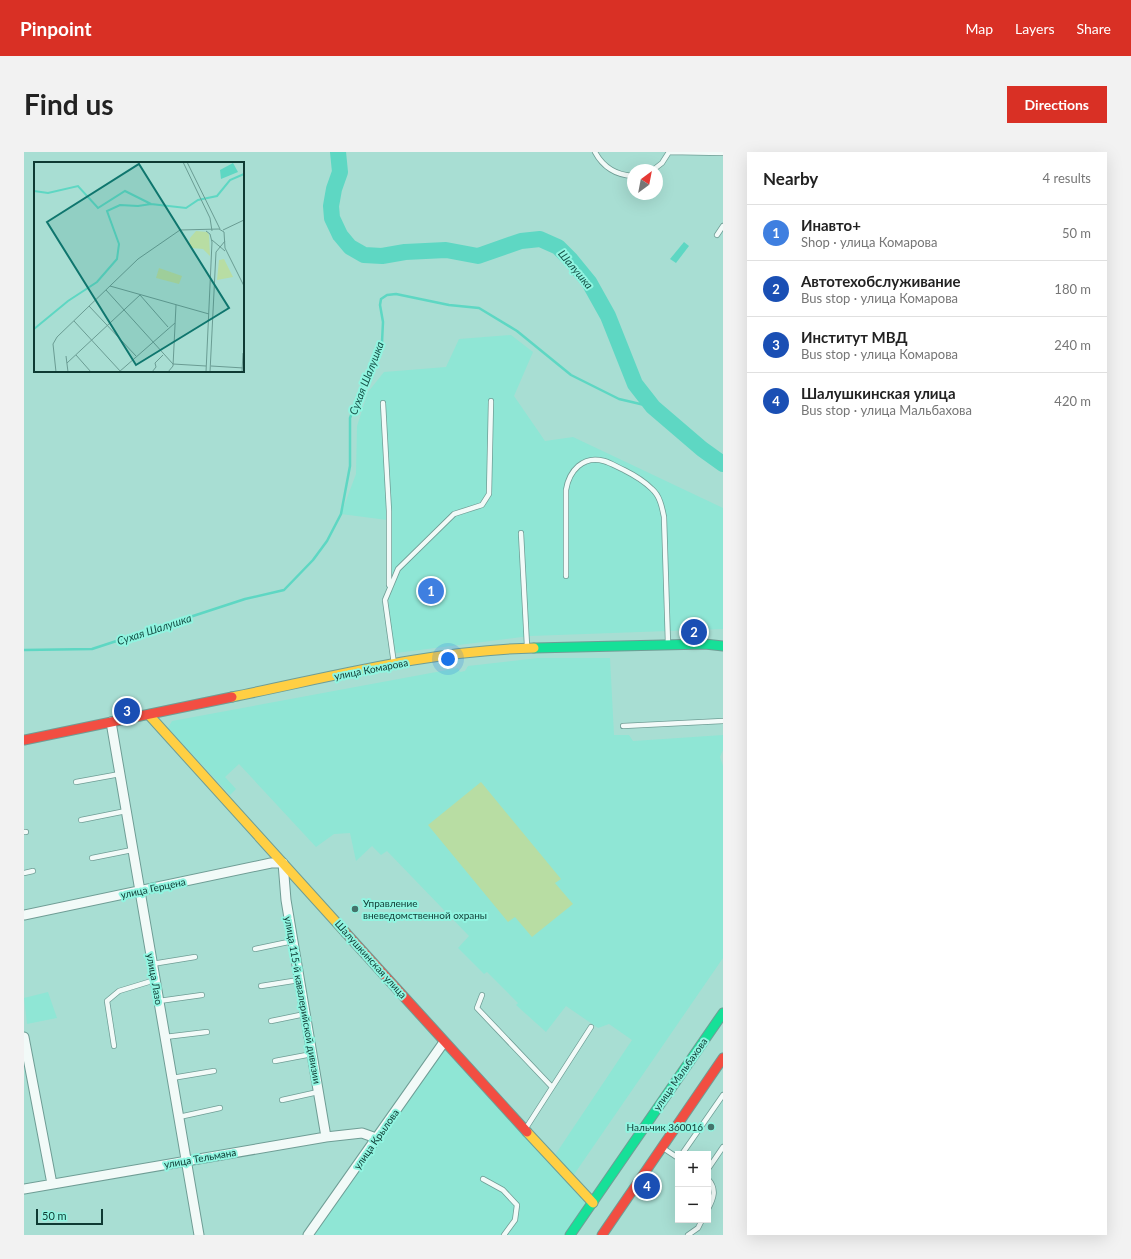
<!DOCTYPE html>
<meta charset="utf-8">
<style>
:root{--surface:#fff;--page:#f2f2f2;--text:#222;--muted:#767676;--line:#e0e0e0;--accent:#d93025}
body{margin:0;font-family:Lato,sans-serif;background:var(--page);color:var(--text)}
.controls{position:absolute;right:12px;bottom:12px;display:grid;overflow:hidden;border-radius:0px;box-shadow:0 4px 16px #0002}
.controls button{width:36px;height:36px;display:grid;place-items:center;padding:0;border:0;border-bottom:1px solid var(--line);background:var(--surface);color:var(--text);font:20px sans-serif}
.compass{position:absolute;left:603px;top:12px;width:36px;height:36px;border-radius:50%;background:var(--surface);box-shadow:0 4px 16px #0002;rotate:32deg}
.scale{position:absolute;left:12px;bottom:10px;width:67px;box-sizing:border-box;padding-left:4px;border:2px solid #0e3a33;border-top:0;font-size:11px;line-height:14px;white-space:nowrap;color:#0e3a33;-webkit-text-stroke:3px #91f5e1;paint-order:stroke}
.you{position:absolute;left:424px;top:507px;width:14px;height:14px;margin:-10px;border:3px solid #fff;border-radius:50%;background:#1a73e8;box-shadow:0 0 0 6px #1a73e833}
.badge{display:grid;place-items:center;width:26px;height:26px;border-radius:50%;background:var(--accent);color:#fff;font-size:13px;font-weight:700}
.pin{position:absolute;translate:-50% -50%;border:2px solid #fff;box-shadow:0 1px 4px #0006}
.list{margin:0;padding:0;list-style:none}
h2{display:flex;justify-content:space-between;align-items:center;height:52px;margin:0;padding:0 16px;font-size:17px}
h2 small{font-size:13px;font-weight:400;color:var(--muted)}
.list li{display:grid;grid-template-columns:26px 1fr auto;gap:12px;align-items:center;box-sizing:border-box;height:56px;padding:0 16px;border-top:1px solid var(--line)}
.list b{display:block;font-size:15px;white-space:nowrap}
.list p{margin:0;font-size:13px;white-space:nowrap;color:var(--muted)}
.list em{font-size:13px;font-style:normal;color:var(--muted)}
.map{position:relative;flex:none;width:699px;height:1083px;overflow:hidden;border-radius:0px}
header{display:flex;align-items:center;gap:24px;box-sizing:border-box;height:56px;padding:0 20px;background:var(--accent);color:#fff}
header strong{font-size:19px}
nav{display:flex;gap:22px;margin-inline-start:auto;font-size:14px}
.intro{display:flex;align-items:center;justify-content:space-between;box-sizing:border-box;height:96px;padding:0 24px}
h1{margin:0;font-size:28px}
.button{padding:10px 18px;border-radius:0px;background:var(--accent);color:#fff;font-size:14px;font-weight:700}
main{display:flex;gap:24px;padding:0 24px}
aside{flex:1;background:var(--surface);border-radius:0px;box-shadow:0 4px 16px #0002}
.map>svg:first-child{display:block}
</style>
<header>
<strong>Pinpoint</strong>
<nav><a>Map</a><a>Layers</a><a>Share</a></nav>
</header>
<div class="intro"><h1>Find us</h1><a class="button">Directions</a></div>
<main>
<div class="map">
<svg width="699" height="1083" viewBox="0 0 699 1083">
<rect width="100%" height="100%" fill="#a8ded3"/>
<path fill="#8fe6d5" d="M487 183 509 200 490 244 521 289 549 285 699 356V477L506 484 372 501 366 475 362 396 363 368 317 362 332 322 333 274 344 240 360 220 422 215 435 187Z
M514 506H586L590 583H605L609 589 699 583V598L696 605 699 614V806L549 1024 531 1003 608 888 585 872 574 876 542 854 522 880 492 853 494 851 463 820 460 822 434 796 445 784 363 699 357 703 348 694 332 709 326 681 310 682 292 695 215 612 201 625 212 637 206 643 144 576 148 569 434 516 436 520 441 519 444 514Z
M24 840 33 866 3 872 0 846Z
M420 890 569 1051 546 1083H284Z"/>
<path fill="#b8dda3" d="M457 630 537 727 531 731 549 752 508 785 491 765 484 770 404 673Z"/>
<path fill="#5ed7c3" d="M660 90 665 94 652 111 646 107Z"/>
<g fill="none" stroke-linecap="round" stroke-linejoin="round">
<path stroke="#5ed7c3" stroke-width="2.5" d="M0 498 68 497 221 447 260 438 289 408 303 389 317 362 326 314V266L338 234 358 190 359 170 356 153 357 147 363 143 372 142 425 153 455 156 493 179 547 223 595 247 629 255"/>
<path stroke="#5ed7c3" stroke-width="16" d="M314 0 316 20 310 37 307 54 308 66 316 83 326 95 340 103 358 104 381 100 422 98 454 104 497 89 516 87 534 95 547 108 565 130 584 164 611 232 629 255 678 297 699 312"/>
<g stroke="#6f9d95" stroke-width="6">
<path id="lane" d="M571 0C579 15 592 23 609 24
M629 18 638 11 645 0 699 1
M693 83 699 74
M359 251 365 359V433
M497 381 503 494
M542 424V338C545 319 559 303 580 309 587 311 593 315 600 318 610 323 620 329 628 337 636 344 638 355 640 365L644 492
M370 512 361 448 374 417 430 362 458 353 465 342 467 249
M599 574 699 569
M52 630 96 622
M57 668 102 659
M0 680H2
M68 706 108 698
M0 721 9 719
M231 797 269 789
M128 812 171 805
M237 834 275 828
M458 843 453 856 527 934
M135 849 178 843
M247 869 281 862
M141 885 183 880
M90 894 83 849 95 839 131 828
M251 909 288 902
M148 926 190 919
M258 948 294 940
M155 965 196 956
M502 976 567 875
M639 996 654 1006
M658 1002 699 943
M684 1017 699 995
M459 1027 479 1038 493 1053 491 1068 480 1083
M684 1027C693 1037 690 1046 684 1057
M664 1083 674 1076 678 1068"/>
</g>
<g stroke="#6f9d95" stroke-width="11">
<path id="street" d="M87 570 175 1083
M0 763 247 711H259L262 748 302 985
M0 885 28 1032
M0 1037 302 985 338 981 352 986
M284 1083 420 890"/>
</g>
<g stroke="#6f9d95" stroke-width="11">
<path id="fast" d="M510 496 681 492 699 494
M546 1083 699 861"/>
</g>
<g stroke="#6f9d95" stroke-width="11">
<path id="slow" d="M208 545C307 525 408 498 510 496
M125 563 322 781
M503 980 569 1051"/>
</g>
<g stroke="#6f9d95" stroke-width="11">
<path id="jam" d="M0 588 208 545
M322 781 503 980
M578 1083 699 906"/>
</g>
<use href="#lane" stroke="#f2faf8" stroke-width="4.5"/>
<use href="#street" stroke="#f2faf8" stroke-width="9"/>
<use href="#fast" stroke="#16e098" stroke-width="9"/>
<use href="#slow" stroke="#ffcf43" stroke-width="9"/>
<use href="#jam" stroke="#f24e42" stroke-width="9"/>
</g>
<g fill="#44736b" stroke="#91f5e1" stroke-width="1.5">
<circle cx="331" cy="757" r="4"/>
<circle cx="687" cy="975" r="4"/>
</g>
<g text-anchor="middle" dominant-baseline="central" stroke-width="4" stroke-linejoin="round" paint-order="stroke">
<g font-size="10" fill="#0e3a33" stroke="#91f5e1">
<text transform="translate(347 517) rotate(-11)">улица Комарова</text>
<text transform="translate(129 736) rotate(-12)">улица Герцена</text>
<text transform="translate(347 807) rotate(48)">Шалушкинская улица</text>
<text transform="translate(131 827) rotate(80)">улица Лазо</text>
<text transform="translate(279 848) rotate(80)">улица 115-й кавалерийской дивизии</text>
<text transform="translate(656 922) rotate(-55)">улица Мальбахова</text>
<text transform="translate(352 987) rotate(-55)">улица Крылова</text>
<text transform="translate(176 1006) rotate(-10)">улица Тельмана</text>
</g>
<g font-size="10" fill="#0e3a33" stroke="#91f5e1" text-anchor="start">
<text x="339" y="751">Управление<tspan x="339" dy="12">вневедомственной охраны</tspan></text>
<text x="679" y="975" text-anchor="end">Нальчик 360016</text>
</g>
<g font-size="11" font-style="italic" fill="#155248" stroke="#91f5e1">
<text transform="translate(552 117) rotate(50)">Шалушка</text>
<text transform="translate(342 226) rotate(-69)">Сухая Шалушка</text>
<text transform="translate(130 477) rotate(-18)">Сухая Шалушка</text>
</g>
</g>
<g transform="translate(10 10)">
<rect width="210" height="210" fill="#a8ded3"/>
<path d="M162 69 173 70 175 73 176 94 169 87 158 86 155 82 156 76ZM190 97 199 115 183 118 185 98ZM125 106 148 114 145 122 122 116Z" fill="#b8dda3"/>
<path d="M199 1 204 10 187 17 186 8Z" fill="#5ed7c3"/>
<path fill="none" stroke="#5ed7c3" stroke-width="2" d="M0 29 14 31 44 24 64 46 91 29 117 42 152 46 164 38 183 34 196 18 210 12M0 167 34 139 63 120 83 97 85 82 73 49 86 43 104 44 117 42"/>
<path fill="none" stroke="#6a9c93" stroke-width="1" d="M149 0 176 56 178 69M153 0 186 67M189 68 210 58M172 69 176 72 178 80 172 210M178 78 191 89M76 124 175 152M72 128 139 202 172 204M55 144 102 194M40 159 87 210M42 193 57 210M32 194 34 210M33 201 106 133 134 165M177 204 210 206M22 210 19 182 23 175 104 97 146 68 185 67 190 70 191 86 210 124M85 210 141 161M118 210 122 205 121 201 129 193M134 210 139 204 142 143M176 210 182 90 191 79M208 210 209 191"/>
<path fill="#0f766e" fill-opacity="0.15" stroke="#0f766e" stroke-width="2" d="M105 2 195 146 102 203 13 60Z"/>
<rect width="210" height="210" fill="none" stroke="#0e3a33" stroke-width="2"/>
</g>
</svg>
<div class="controls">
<button>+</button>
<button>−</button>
</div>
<svg class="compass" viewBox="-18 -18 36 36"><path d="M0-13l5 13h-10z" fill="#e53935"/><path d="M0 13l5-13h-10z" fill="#767676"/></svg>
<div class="scale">50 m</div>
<div class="you"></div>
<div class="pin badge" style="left:407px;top:439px;background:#3f7fe0">1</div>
<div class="pin badge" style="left:670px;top:480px;background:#1a4fb4">2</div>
<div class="pin badge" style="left:103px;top:559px;background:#1a4fb4">3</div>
<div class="pin badge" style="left:623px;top:1034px;background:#1a4fb4">4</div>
</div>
<aside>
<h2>Nearby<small>4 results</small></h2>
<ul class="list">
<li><span class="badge" style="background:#3f7fe0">1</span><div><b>Инавто+</b><p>Shop · улица Комарова</p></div><em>50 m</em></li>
<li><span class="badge" style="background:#1a4fb4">2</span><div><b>Автотехобслуживание</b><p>Bus stop · улица Комарова</p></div><em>180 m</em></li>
<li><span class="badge" style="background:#1a4fb4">3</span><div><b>Институт МВД</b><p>Bus stop · улица Комарова</p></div><em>240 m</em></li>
<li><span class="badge" style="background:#1a4fb4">4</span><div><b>Шалушкинская улица</b><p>Bus stop · улица Мальбахова</p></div><em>420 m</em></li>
</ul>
</aside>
</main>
